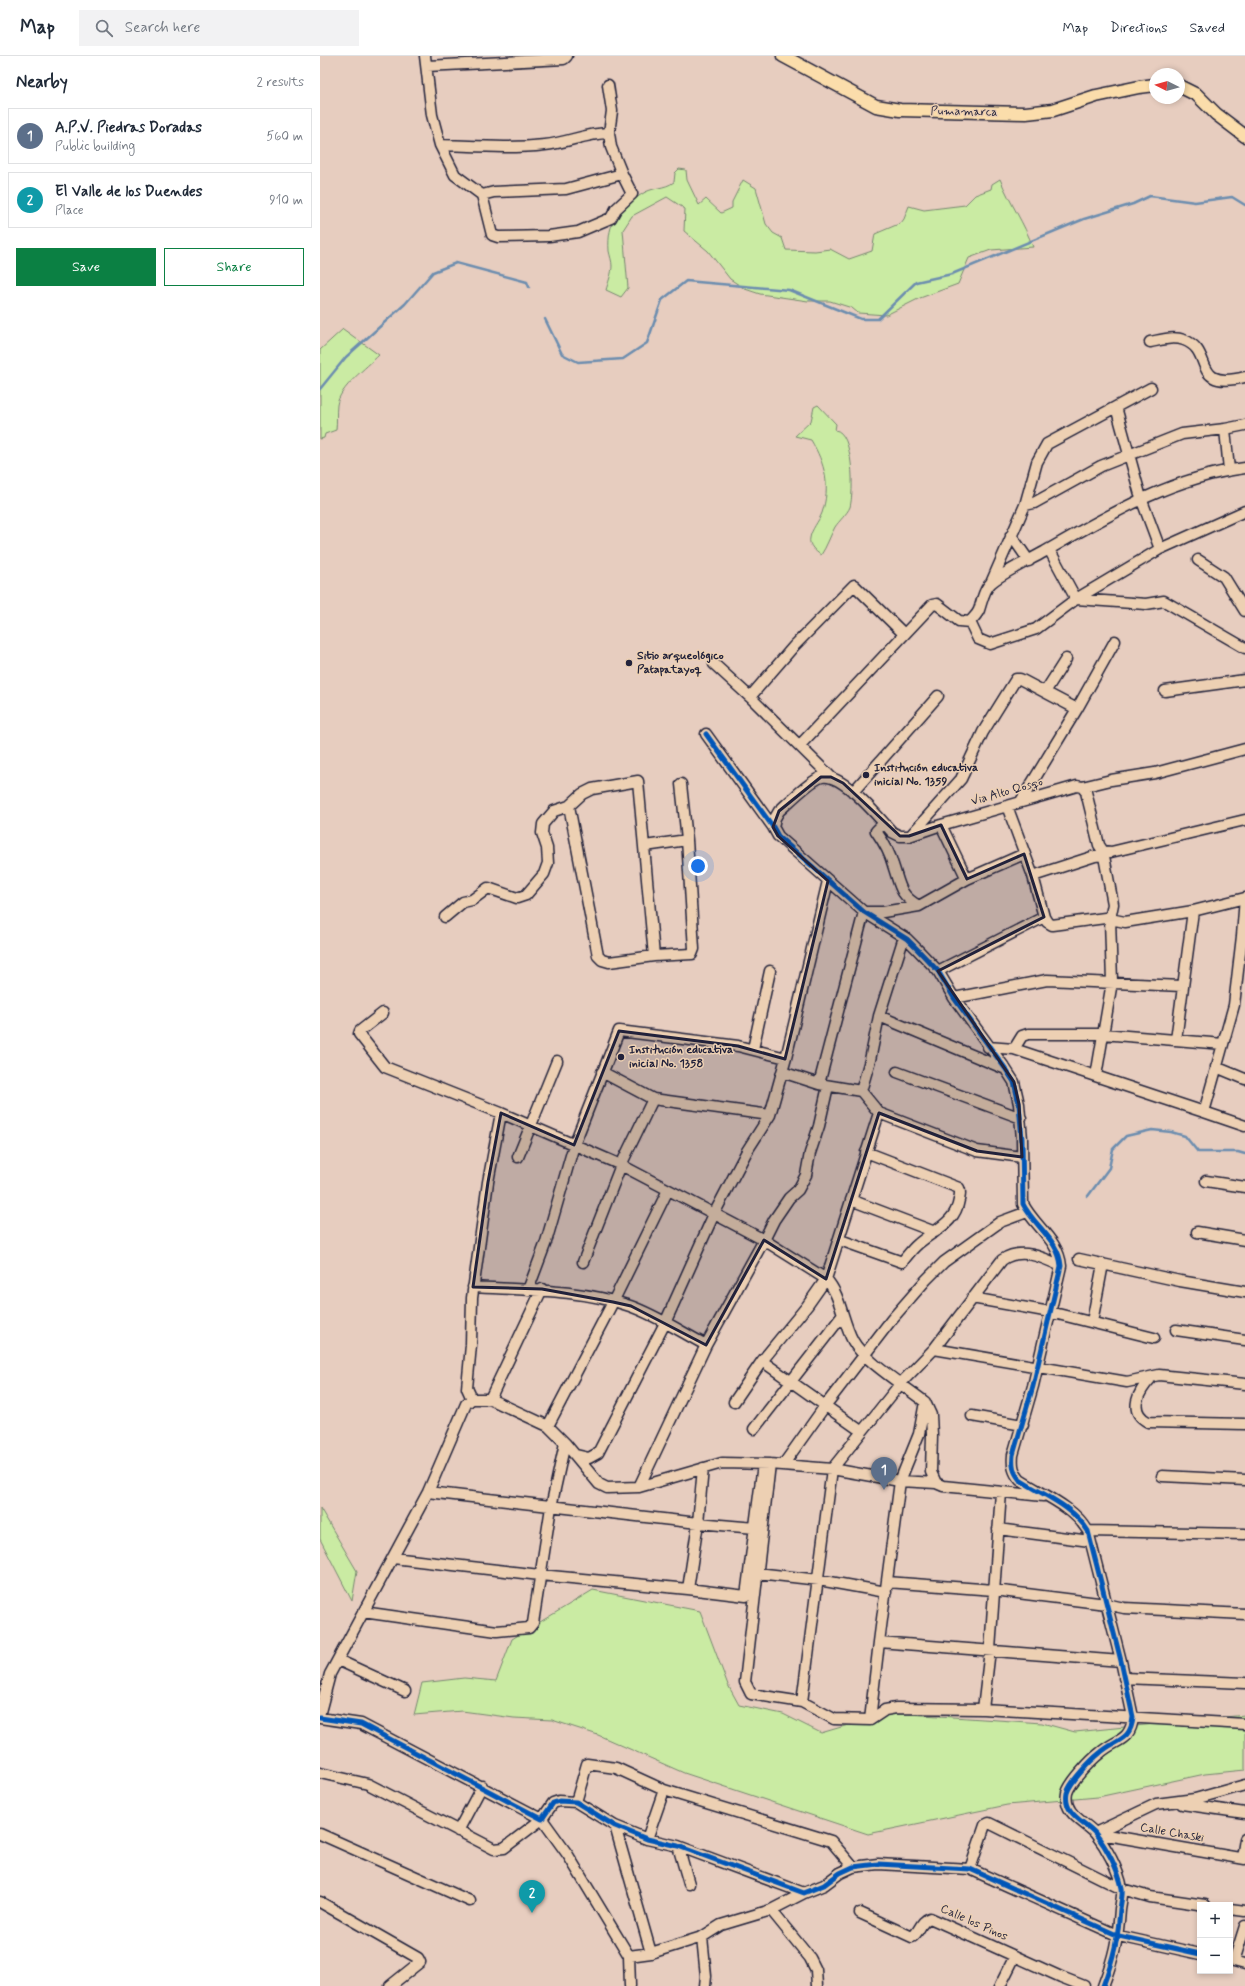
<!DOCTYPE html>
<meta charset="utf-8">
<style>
:root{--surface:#fff;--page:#f2f2f3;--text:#1f2937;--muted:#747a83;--line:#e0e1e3;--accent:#0b8043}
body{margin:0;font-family:Mynerve,sans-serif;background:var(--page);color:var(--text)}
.controls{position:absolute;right:12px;bottom:12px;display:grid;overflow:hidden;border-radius:0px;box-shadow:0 2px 6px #0003}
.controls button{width:36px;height:36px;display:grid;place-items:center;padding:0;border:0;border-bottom:1px solid var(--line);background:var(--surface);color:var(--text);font:20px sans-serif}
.compass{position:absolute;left:829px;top:12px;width:36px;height:36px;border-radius:50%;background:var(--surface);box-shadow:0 2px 6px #0003;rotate:275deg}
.you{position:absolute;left:378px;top:810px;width:14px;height:14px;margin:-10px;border:3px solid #fff;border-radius:50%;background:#1a73e8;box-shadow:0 0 0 6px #1a73e833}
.badge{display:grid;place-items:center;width:26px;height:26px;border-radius:50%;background:var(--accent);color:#fff;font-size:13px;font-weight:700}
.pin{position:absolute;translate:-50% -33px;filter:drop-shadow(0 1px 2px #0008)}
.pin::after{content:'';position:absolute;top:21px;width:14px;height:12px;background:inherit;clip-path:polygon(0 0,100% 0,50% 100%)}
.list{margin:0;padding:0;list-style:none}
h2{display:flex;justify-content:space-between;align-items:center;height:52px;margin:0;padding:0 16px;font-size:17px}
h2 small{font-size:13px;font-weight:400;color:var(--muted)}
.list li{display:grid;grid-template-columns:26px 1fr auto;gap:12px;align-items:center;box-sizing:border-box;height:56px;margin:0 8px 8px;padding:0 8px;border:1px solid var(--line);border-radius:0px}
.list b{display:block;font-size:15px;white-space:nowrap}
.list p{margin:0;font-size:13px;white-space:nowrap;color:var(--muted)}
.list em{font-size:13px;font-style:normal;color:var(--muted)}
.actions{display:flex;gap:8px;padding:12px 16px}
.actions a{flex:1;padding:9px 0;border:1px solid var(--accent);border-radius:0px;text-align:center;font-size:14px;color:var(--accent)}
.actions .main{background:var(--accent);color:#fff}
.icon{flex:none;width:22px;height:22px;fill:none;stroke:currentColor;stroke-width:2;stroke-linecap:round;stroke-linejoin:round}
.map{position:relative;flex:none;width:925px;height:1930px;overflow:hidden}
header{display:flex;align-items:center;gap:24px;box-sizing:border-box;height:56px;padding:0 20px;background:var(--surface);border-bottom:1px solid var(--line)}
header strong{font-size:19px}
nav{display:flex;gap:22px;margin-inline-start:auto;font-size:14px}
.search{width:280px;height:36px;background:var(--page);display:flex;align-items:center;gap:10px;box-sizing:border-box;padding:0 14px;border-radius:0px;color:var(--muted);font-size:15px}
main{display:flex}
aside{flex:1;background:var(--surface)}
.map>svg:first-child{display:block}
</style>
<header>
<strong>Map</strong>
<div class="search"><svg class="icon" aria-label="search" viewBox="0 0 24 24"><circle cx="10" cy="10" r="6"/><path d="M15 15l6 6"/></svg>Search here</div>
<nav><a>Map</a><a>Directions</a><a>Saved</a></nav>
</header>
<main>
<aside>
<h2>Nearby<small>2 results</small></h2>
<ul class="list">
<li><span class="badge" style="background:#5c6f8a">1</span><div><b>A.P.V. Piedras Doradas</b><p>Public building</p></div><em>560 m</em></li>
<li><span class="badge" style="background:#0f9aa8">2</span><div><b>El Valle de los Duendes</b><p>Place</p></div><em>910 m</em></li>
</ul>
<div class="actions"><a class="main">Save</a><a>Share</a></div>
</aside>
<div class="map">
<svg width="925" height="1930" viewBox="0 0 925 1930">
<rect width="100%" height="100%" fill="#e7cdbf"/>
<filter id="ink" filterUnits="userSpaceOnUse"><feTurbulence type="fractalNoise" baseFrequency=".025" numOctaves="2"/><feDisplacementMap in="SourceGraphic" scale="8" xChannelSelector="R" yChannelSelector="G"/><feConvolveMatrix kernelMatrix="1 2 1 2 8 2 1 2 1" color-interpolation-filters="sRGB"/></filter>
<g filter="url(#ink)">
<path fill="#caeba3" stroke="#76866f" d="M359 113 366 114 367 124 379 149 386 143 401 157 412 152V146L423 124 436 132 446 168 453 177 462 182 466 194 495 195 510 193 529 203 552 195 555 178 581 167 584 163 589 150 604 154 645 149 655 139 671 133 672 128 680 123C690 147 704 167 713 191L671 194 649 202 638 228 600 242 566 259 538 257 532 252 510 245H488L440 238 425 233 410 223 388 195 364 175 365 153 347 141 312 160 303 174 308 232 301 241 286 234C288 227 292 217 292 210 292 205 290 200 289 195 287 165 298 154 322 138 332 131 345 133 354 126L355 117Z
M23 273 59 299C47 311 19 332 17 349 16 357 17 366 16 374L5 378 4 382 0 383V294Z
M498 349 516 368 515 374C534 376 534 437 530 451 527 458 519 465 515 471 510 480 507 490 501 499 496 496 488 489 490 482 491 474 499 465 502 457 511 430 505 408 491 384L475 380 491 365 494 351Z
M0 1452 37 1515 32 1545 0 1483Z
M273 1534 380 1555 408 1629 419 1649 463 1658 501 1677 562 1659 588 1658 722 1667 755 1676 925 1659V1714L885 1718 778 1741 687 1749 548 1778 364 1717 278 1679 232 1664 194 1662 142 1655 94 1659 102 1627 144 1622 176 1625 192 1583Z"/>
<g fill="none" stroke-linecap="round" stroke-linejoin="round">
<path stroke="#6c8daf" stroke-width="2.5" d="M225 263 242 298 258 306 303 303 327 287 342 244 366 225 469 234 541 263H558L596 226 632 218 764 163 813 148 830 140 875 146 912 141 925 149
M0 333 26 301 85 248 113 216 136 207 207 226 209 231
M768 1140 789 1112 793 1093 806 1080 832 1074 851 1076 865 1080 878 1096H918L925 1098"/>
<g stroke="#22223b" stroke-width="13">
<path id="minor" d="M105 0 112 59 120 89 135 119 162 139 172 179 178 181 229 180 258 176 291 162 296 153 312 138 302 118
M107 10 244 3 247 0
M120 89C155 90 190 93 225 89 247 87 266 77 289 77
M162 139 174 136 246 133 302 118 291 91 289 77 292 55 288 29
M830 286C841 284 853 280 864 284 895 295 870 335 925 321
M796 351 821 442 840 493
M909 414 905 373 925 369
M705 449 714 447 781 410 862 378 905 373
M691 479 709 505
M729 493 756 543 826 548 844 545 925 592
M878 504 904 521 925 555
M671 527 705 449 717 406 727 388 831 332
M650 566 658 583 670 588 716 573 756 543 840 493 925 455
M394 608 430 641 511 721
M845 635 925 624
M725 636 746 603
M430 641 474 590 534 529 584 578
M386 678 453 771 458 780 544 856 587 883 597 893 618 915 634 942 685 1012 694 1026 699 1048 702 1083 703 1148C714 1170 739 1184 741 1210L713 1330 693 1399C692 1409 693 1416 700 1424 723 1439 753 1450 768 1475L801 1605 813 1661C811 1686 795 1683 780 1697 771 1704 750 1726 747 1737 743 1758 764 1765 775 1777 787 1792 798 1813 802 1832 803 1838 801 1846 800 1853 798 1883 794 1901 783 1930
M480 689 612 549 617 548 639 565 650 566C653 562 657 559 659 554 662 545 664 533 671 527 682 517 710 504 724 496 787 460 851 421 925 412
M762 731 791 724 835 717 925 693
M533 736 618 640
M701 745 757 653 795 585
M249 750 278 900 282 904 289 906 334 900
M687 750 713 820 724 861 727 866 732 869 785 862 805 866 873 855 925 842
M564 767 556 775C563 785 570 797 573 809 580 829 579 839 599 850
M621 769 647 823
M453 771 455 762 459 755C467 748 492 723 502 721 523 717 558 761 572 776L580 780H589L621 769 757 730 762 731 766 736 779 789 783 795 791 796 925 764
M591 779 641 723 663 676 696 623H700L757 653
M325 790 367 784
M713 820 775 800 784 799
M125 861 143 846 152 844 168 832 197 842 206 839 224 818 228 807 227 792 222 777 223 768 234 755 249 750 262 738 272 733 318 725 334 900 372 898 374 893 367 784 361 728
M922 880 925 842
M618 915 724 861
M634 942 727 924 862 930
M63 957 40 975 39 978 65 1011 181 1057 301 1109 444 1184 506 1223C521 1239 522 1265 533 1285 543 1304 586 1331 605 1346L611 1359 612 1379 611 1416 616 1427 623 1430 723 1440
M559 960 683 1012
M856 984 873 855
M668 991 694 993 884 1056 914 949 922 880H925
M433 993 450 915
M694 993 702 980 708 978H783L903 988
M896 1011 925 1023
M282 1016 333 1043 450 1059
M462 1016 499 1028 541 1035
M577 1016 701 1062
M776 1020 792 926 790 863 793 848 783 795
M499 1028 544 856H563L599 850 647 823 704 798
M884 1056 925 1070
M559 1057 657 1095 702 1101
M198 1101 237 1005
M886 1125 925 1131
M531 1144 615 1176
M877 1176 925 1184
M520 1184 582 1206C587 1200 592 1193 598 1188 615 1173 635 1168 639 1144 640 1139 641 1136 639 1132L546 1096
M759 1203 860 1225 925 1236
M263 1206 301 1109 333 1043
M153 1231C204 1234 261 1233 310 1250 336 1259 361 1276 386 1289
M208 1234 226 1186 254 1089 299 975 418 990 466 1002
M652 1242 730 1256 834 1282
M772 1266 783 1208
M856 1274 925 1284
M614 1293 807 1326 839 1319 925 1328
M442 1305 541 1375
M831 1322C819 1335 807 1355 828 1366L925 1368
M152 1343 147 1332 151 1289 152 1242 168 1126 181 1057
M170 1343 222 1233
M414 1346 442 1305 487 1250 506 1223 559 1057 541 1035 550 1004 559 960 584 881
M605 1346 599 1378 580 1425 559 1586 550 1664 565 1654 576 1652 663 1653 925 1668
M652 1360 703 1369
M228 1370 293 1246 348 1134
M434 1373 522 1260
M256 1399 269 1402 278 1397 345 1267 394 1158 427 1095 450 1059 466 1002 508 825
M450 1408 425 1626 431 1638 482 1646 514 1663 550 1664
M463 1409 505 1350 572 1263 606 1224 624 1206 680 1166 707 1156
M842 1420 925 1424
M319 1431 386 1289 444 1184 454 1164 469 1142 478 1134 486 1119 490 1097 499 1070 508 1030
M108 1436 378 1467 435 1472
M678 1473 770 1485
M768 1475 925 1478
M73 1502 220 1519 368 1533 378 1467 383 1412
M437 1517 499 1524 566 1536
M567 1526 674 1534 786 1548 804 1552 925 1558
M368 1533 426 1540 443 1408
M43 1556 177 1575 209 1572 213 1567 231 1451 245 1387
M559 1586 801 1605
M18 1604 85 1635
M804 1622 925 1627
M482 1646 512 1413 581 1327 614 1293 682 1204C701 1191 722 1201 741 1210
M663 1653 670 1594 681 1436
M0 1656 10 1618 108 1436 146 1348 152 1343H170L228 1370 245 1387 279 1428 287 1432 319 1431 402 1407 450 1408 512 1413 580 1425 616 1427
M0 1662 41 1668 222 1763 233 1747 239 1745 256 1746 295 1770 327 1783 358 1790 484 1837 504 1829 520 1817 533 1811 558 1808 650 1813 799 1880 880 1898
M0 1717 48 1728 174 1793 184 1792 222 1763 248 1799 309 1900 310 1930
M256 1746 267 1708 296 1712 344 1734 511 1785 533 1811
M862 1748 925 1757
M295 1770 331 1897
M138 1775 162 1730
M775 1777 836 1748 875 1743 925 1729
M775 1777 925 1803
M0 1778 150 1845
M327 1783 344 1734
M358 1790 369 1828
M922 1802 925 1783
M650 1813 665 1769 669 1767 802 1833 830 1841 885 1849
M0 1846 98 1902 100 1906 70 1930
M910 1853 925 1855
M451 1854 490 1902 496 1914 497 1930
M540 1857 592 1881C600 1876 600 1865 610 1862L741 1921 764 1930
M382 1881 386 1920 385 1930
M309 1900 331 1897 382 1881 401 1869 451 1854 484 1837
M910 1904 925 1908
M914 1905 925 1870
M680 1930 695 1900"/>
</g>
<g stroke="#22223b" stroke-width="15">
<path id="major" d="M463 0 556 50 580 54 706 57 733 54 776 40 819 31 835 29
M859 30 877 39 896 58 925 80"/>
</g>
<use href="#minor" stroke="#edd0b3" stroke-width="10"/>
<use href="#major" stroke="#fbddab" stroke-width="12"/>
<g stroke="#edd0b3" stroke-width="8">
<path id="cycleway" d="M386 678 453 771 458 780 544 856 587 883 597 893 618 915 634 942 685 1012 694 1026 699 1048 702 1083 703 1148C714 1170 739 1184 741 1210L713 1330 693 1399C692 1409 693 1416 700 1424 723 1439 753 1450 768 1475L801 1605 813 1661C811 1686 795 1683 780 1697 771 1704 750 1726 747 1737 743 1758 764 1765 775 1777 787 1792 798 1813 802 1832 803 1838 801 1846 800 1853 798 1883 794 1901 783 1930
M0 1662 41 1668 222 1763 233 1747 239 1745 256 1746 295 1770 327 1783 358 1790 484 1837 504 1829 520 1817 533 1811 558 1808 650 1813 799 1880 880 1898"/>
</g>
<use href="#cycleway" stroke="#0057b8" stroke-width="5"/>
</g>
</g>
<path fill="#22223b" fill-opacity="0.2" stroke="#22223b" stroke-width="3" stroke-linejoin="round" d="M501 721H511L523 727 580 780H589L621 769 647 823 704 798 724 861 618 915 694 1026 699 1048 702 1101 657 1095 559 1057 506 1223 444 1184 386 1289 311 1250 293 1246 222 1233 153 1231 168 1126 181 1057 254 1089 299 975 418 990 465 1003 508 825 458 780 453 771 459 755Z"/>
<g fill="#22223b" stroke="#edd0b3" stroke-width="1.5">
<circle cx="309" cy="607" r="4"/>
<circle cx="546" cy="719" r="4"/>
<circle cx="301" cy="1001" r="4"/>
</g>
<g text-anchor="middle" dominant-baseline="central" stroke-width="3" stroke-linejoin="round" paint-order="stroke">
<g font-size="12" fill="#22223b" stroke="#edd0b3">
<text transform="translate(644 56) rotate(1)">Pumamarca</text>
<text transform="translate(687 736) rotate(-16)">Via Alto Qosqo</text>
<text transform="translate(852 1777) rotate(10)">Calle Chaski</text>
<text transform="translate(654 1867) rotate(24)">Calle los Pinos</text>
</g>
<g font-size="12" font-weight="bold" fill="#22223b" stroke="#edd0b3" text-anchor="start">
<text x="317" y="600">Sitio arqueológico<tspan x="317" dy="14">Patapatayoq</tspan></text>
<text x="554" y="712">Institución educativa<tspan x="554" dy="14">inicial No. 1359</tspan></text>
<text x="309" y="994">Institución educativa<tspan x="309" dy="14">inicial No. 1358</tspan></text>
</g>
</g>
</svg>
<div class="controls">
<button>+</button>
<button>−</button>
</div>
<svg class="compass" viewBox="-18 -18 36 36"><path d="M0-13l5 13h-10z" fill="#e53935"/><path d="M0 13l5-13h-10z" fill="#747a83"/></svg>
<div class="you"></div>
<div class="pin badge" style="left:564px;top:1434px;background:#5c6f8a">1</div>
<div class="pin badge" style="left:212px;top:1857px;background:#0f9aa8">2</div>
</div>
</main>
